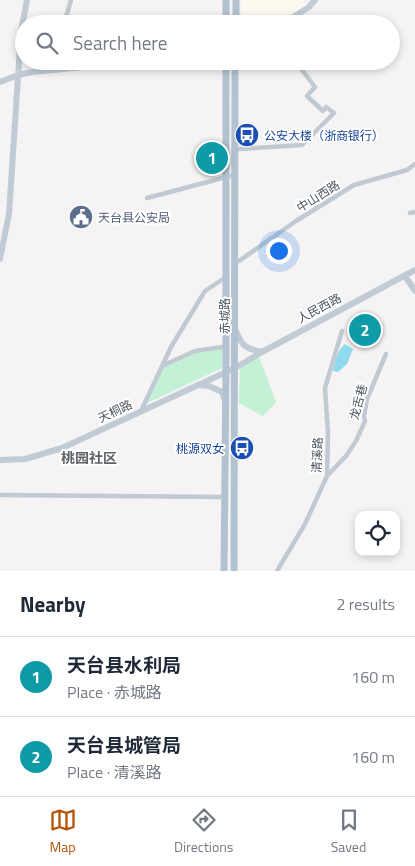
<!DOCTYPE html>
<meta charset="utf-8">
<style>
:root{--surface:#fff;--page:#f2f2f3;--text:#1f2937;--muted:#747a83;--line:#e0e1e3;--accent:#b45309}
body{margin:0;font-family:"Titillium Web","Noto Sans SC",sans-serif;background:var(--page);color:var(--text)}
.controls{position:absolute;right:15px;bottom:15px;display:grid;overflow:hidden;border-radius:10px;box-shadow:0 2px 8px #0003}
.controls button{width:45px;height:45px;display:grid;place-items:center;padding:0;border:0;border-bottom:1px solid var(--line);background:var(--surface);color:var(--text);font:25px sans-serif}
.you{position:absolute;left:278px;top:250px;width:18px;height:18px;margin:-12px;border:4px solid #fff;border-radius:50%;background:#1a73e8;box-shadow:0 0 0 8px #1a73e833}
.badge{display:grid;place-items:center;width:32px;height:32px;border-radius:50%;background:var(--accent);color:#fff;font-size:16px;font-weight:700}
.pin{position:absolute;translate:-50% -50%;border:2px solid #fff;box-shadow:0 1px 5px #0006}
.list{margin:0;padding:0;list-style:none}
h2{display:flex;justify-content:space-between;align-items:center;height:65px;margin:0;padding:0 20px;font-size:21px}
h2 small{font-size:16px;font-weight:400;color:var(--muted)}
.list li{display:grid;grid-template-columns:32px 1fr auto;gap:15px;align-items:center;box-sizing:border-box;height:80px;padding:0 20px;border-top:1px solid var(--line)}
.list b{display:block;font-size:19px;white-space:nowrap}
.list p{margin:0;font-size:16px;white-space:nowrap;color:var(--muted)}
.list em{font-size:16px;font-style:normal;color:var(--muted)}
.icon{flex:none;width:28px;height:28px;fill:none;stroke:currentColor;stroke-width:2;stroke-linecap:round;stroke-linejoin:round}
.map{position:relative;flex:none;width:415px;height:571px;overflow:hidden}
.search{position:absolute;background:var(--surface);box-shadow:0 2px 8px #0003;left:15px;right:15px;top:15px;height:55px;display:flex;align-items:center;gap:12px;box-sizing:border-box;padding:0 18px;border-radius:28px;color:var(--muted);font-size:19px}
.sheet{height:225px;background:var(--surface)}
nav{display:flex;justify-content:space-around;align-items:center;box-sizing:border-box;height:70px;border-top:1px solid var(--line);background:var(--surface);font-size:14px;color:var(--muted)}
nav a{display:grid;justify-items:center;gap:2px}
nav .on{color:var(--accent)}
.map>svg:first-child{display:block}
</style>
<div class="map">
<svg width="415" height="571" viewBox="0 0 415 571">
<rect width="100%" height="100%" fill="#f5f3f3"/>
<path fill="#fdf9ef" d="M241 0H302L309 7 282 24H241Z"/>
<path fill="#c3f1d5" d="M222 347V368L145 404 163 365 195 351Z
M258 354 276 402 263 416 239 403 240 365Z"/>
<path fill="#90daee" d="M345 344 353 349 347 364 338 372 333 371C334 363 338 349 345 344Z"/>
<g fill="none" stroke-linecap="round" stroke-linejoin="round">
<path stroke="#c1cad2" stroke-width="4.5" d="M64 24 71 0
M239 149 302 145 334 113 326 107 323 111 307 96 315 87 295 61
M147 198 234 175
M410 213 415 212
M239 261 296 221 354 185 407 170 415 164
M164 365 195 351 222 347
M141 411 171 347 205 291 226 277
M327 476 346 456 356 441 365 421 364 416 367 399 386 354
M0 495 225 497
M277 571 305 524 327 476 328 434 325 388 342 331"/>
<path stroke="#c1cbd6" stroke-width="6" d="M282 24 309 7 315 0
M0 82 18 75 33 72 143 61
M0 259 9 214 21 31 27 0
M405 276 415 291
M235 329C242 346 244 348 262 352
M198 385 209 386 222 392 225 401
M0 460 25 459 62 448 235 368 262 352 415 270"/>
<path stroke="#b3c2d1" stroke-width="7" d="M226 24V0
M236 24V0
M224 571 226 372V61
M234 571 235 61"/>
</g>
<defs>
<g id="bus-disc" transform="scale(1.25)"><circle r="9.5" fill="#1a4fb4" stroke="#fff"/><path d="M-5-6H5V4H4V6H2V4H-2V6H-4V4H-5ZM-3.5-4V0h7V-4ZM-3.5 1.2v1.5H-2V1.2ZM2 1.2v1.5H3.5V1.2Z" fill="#fff"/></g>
<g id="civic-disc" transform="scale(1.25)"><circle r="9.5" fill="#5c6f8a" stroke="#fff"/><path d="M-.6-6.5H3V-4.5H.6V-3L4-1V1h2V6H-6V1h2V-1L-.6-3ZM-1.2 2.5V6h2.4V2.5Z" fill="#fff"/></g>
</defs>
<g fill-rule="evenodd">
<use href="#bus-disc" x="247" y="135"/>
<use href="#civic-disc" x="81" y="217"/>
<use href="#bus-disc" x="242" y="448"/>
</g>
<g text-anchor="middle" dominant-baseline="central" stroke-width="4" stroke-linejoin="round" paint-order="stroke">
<g font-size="12" fill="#164399" stroke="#fff" text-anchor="start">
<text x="264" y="135">公安大楼（浙商银行）</text>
<text x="224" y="448" text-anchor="end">桃源双女</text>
</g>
<g font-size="12" fill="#4a5661" stroke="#fff">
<text transform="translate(318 196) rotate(-32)">中山西路</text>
<text transform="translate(319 308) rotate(-28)">人民西路</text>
<text transform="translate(224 316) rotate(-90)">赤城路</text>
<text transform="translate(358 402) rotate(-75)">龙舌巷</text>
<text transform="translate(115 411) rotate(-25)">天桐路</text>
<text transform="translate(317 455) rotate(-88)">清溪路</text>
</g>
<g font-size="12" fill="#4e5e75" stroke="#fff" text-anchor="start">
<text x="98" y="217">天台县公安局</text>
</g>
<g font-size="14" font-weight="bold" fill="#5f6368" stroke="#fff">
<text x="89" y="457">桃园社区</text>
</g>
</g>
</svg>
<div class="controls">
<button><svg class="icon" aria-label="locate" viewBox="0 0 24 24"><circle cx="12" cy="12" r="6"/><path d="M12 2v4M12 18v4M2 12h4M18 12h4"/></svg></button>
</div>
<div class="you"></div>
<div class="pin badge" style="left:212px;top:158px;background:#0f9aa8">1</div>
<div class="pin badge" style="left:365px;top:330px;background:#0f9aa8">2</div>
<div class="search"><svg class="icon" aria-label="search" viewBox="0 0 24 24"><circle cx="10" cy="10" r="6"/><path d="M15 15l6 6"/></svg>Search here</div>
</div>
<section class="sheet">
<h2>Nearby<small>2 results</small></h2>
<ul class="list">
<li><span class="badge" style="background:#0f9aa8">1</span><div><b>天台县水利局</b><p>Place · 赤城路</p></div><em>160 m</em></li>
<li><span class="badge" style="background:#0f9aa8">2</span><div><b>天台县城管局</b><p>Place · 清溪路</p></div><em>160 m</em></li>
</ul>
</section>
<nav>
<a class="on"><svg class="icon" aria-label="map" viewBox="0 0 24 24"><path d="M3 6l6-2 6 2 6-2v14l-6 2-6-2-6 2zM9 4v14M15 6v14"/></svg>Map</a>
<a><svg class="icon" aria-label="directions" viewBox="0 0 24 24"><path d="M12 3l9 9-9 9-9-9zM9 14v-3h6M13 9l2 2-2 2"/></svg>Directions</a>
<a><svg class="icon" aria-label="saved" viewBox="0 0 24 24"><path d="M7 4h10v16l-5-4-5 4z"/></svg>Saved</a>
</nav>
